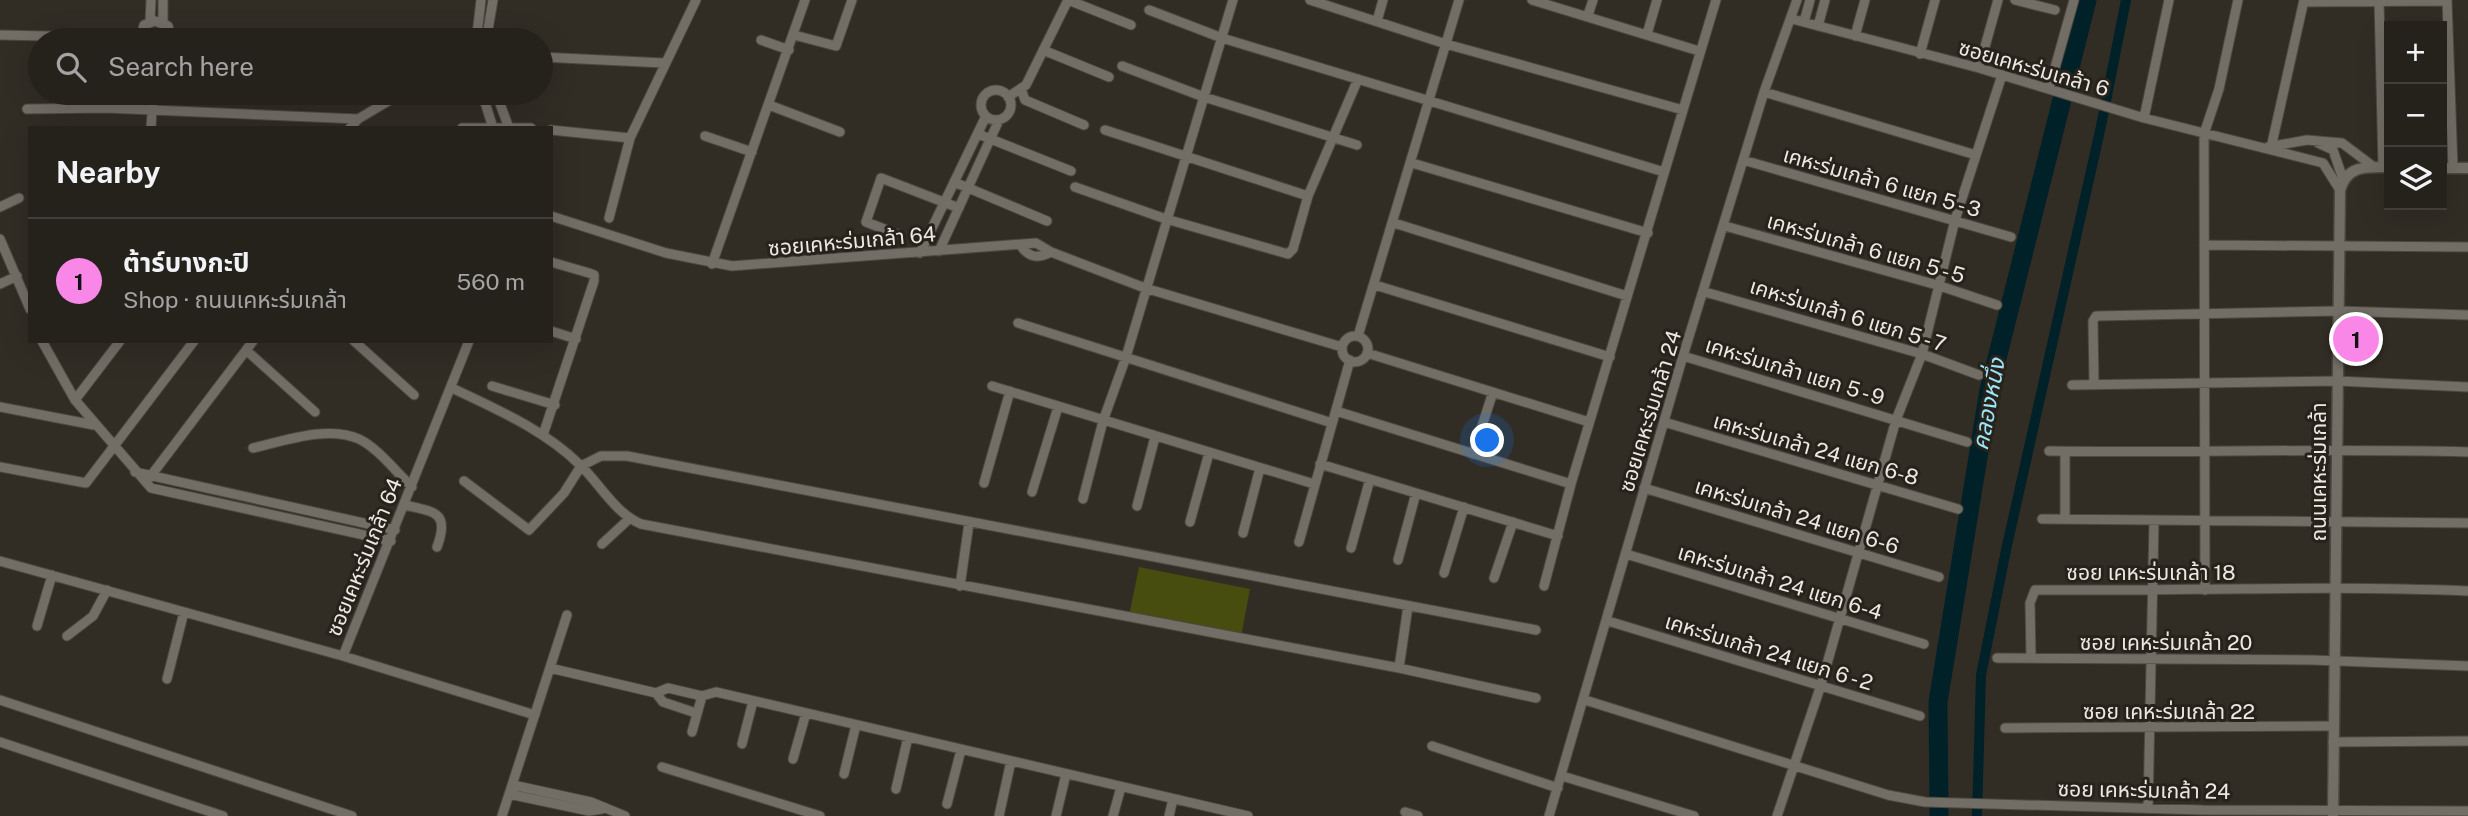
<!DOCTYPE html>
<meta charset="utf-8">
<style>
:root{--surface:#25221c;--page:#312f29;--text:#f1f3f6;--muted:#a3a4a3;--line:#423f3b;--accent:#f987e8}
body{margin:0;font-family:"Public Sans","Noto Sans Thai",sans-serif;background:var(--page);color:var(--text)}
.controls{position:absolute;right:21px;top:21px;display:grid;overflow:hidden;border-radius:0px;box-shadow:0 7px 28px #0002}
.controls button{width:63px;height:63px;display:grid;place-items:center;padding:0;border:0;border-bottom:2px solid var(--line);background:var(--surface);color:var(--text);font:35px sans-serif}
.you{position:absolute;left:1488px;top:441px;width:24px;height:24px;margin:-18px;border:5px solid #fff;border-radius:50%;background:#1a73e8;box-shadow:0 0 0 10px #1a73e833}
.badge{display:grid;place-items:center;width:46px;height:46px;border-radius:50%;background:var(--accent);color:#111;font-size:23px;font-weight:700}
.pin{position:absolute;translate:-50% -50%;border:4px solid #fff;box-shadow:0 2px 7px #0006}
.list{margin:0;padding:0;list-style:none}
h2{display:flex;justify-content:space-between;align-items:center;height:91px;margin:0;padding:0 28px;font-size:30px}
h2 small{font-size:23px;font-weight:400;color:var(--muted)}
.list li{display:grid;grid-template-columns:46px 1fr auto;gap:21px;align-items:center;box-sizing:border-box;height:126px;padding:0 28px;border-top:2px solid var(--line)}
.list b{display:block;font-size:26px;white-space:nowrap}
.list p{margin:0;font-size:23px;white-space:nowrap;color:var(--muted)}
.list em{font-size:23px;font-style:normal;color:var(--muted)}
.icon{flex:none;width:38px;height:38px;fill:none;stroke:currentColor;stroke-width:2;stroke-linecap:round;stroke-linejoin:round}
.map{position:relative;flex:none;width:2468px;height:816px;overflow:hidden}
.search{position:absolute;background:var(--surface);box-shadow:0 7px 28px #0002;left:28px;top:28px;width:525px;height:77px;display:flex;align-items:center;gap:18px;box-sizing:border-box;padding:0 24px;border-radius:38px;color:var(--muted);font-size:26px}
.panel{position:absolute;background:var(--surface);box-shadow:0 7px 28px #0002;left:28px;top:126px;width:525px;height:217px;border-radius:0px}
.map>svg:first-child{display:block}
</style>
<div class="map">
<svg width="2468" height="816" viewBox="0 0 2468 816">
<rect width="100%" height="100%" fill="#312d25"/>
<path fill="#474d0e" d="M1139 567 1250 589 1241 637 1129 616Z"/>
<g fill="none" stroke-linecap="round" stroke-linejoin="round">
<path stroke="#012128" stroke-width="10" d="M1977 816 1981 675 2006 550 2101 126 2126 0"/>
<path stroke="#012128" stroke-width="19" d="M1939 816 1938 702 1989 390 2087 0"/>
<g stroke="#4c4841" stroke-width="11">
<path id="minor" d="M1068 0 1131 25
M1310 0 1446 44 1683 110
M1532 0 1699 51
M2015 0 2055 10
M2379 0 2383 167
M2447 0 2453 168
M2304 2 2447 1
M1149 10 1222 38 1664 172
M1588 15 1593 0
M1792 19 1979 68 2144 118 2323 163 2340 190
M1377 21 1383 0
M150 22 151 0
M163 22V0
M1804 22 1810 0
M1818 26 1825 0
M477 34 481 0
M1647 34 1657 0
M0 35 139 38
M794 35 836 46 852 0
M487 36 493 0
M1855 36 1865 0
M172 38 264 40
M140 40 144 25 155 21 168 26 172 40
M466 40 473 35H483
M761 40 789 50
M1043 50 1109 77
M1920 54 1935 0
M541 57 664 63
M1122 66 1204 97 1357 145
M1979 68 1998 0
M1021 89 1025 100 1084 125
M2049 89 2074 0
M981 105a15 15 0 1 1 30 0a15 15 0 1 1-30 0Z
M1764 92 1976 155
M482 93 493 128
M496 93 509 128
M1008 97 1026 85 1068 0
M769 105 840 132
M27 109 106 108 358 119
M2144 118 2169 0
M151 128 153 93
M350 128 358 119 402 93
M462 128H531
M551 130 630 138
M1105 130 1308 196
M978 134 1071 171
M705 136 752 152
M2318 143 2333 150 2343 179
M2268 147 2307 140 2342 143 2374 167
M2271 148 2304 0
M1743 160 2011 237
M1412 163 1648 233
M954 182 1047 221
M1075 187 1166 219 1288 254 1293 249 1308 196 1358 79
M0 207 19 198
M551 216 666 253 732 266 1036 243 1051 252 1145 288 1342 347
M609 218 630 138 696 0
M1394 223 1627 296
M1725 226 1937 285 1997 305
M897 234 866 222 881 178 959 208
M0 239 30 309
M2204 245 2468 247
M1021 246C1029 258 1038 259 1051 252
M939 251 999 120
M920 253 986 116
M712 264 805 0
M0 284 17 276
M1375 285 1610 357
M1705 292 1922 354 1979 375
M1018 323 1332 423
M551 331 576 339
M1358 336 1459 0
M1342 349a13 13 0 1 1 26 0a13 13 0 1 1-26 0Z
M42 341 75 400 151 488 391 541
M354 341 414 395
M246 350 315 412
M1367 353 1589 422
M1683 356 1967 442
M2072 385 2337 381 2468 387
M2094 385 2093 321 2096 316 2338 311 2468 315
M492 386 555 405
M992 386 1314 484
M452 388C496 409 545 430 580 465 600 484 615 513 641 524L1399 668 1536 698
M75 400 120 341
M0 407 94 425
M1336 411 1571 484
M1664 422 1958 509
M543 435 594 281V275L589 273 551 262
M253 448C284 441 327 425 359 439 378 448 397 473 412 487
M2049 451C2189 453 2328 448 2468 452
M1473 454 1493 392
M1320 464 1558 536
M0 467 86 483 194 341
M135 472 395 530
M150 477 253 341
M464 481 529 530 564 493 581 466 601 456H627L1536 630
M984 483 1010 391
M1644 488 1939 577
M1032 492 1058 407
M1083 499 1103 421 1126 357 1233 0
M405 505C435 512 450 512 437 547
M1137 506 1155 437
M2042 519 2468 523
M2065 519V452
M1190 522 1209 453
M1243 533 1260 468
M1299 542 1350 360
M602 544 629 519
M1351 548 1370 479
M1626 554 1924 644
M1398 560 1416 493
M0 561 343 656 535 715
M1444 573 1464 507
M1494 578 1513 522
M960 586 969 523
M1544 586 1571 484 1716 0
M2205 590 2204 134 2219 89 2238 0
M1608 621 1920 716
M37 626 52 575
M67 636 93 616 107 590
M343 656 469 341
M1997 658 2312 660 2468 666
M2031 658 2030 603 2035 590C2179 591 2324 585 2468 591
M550 668 656 693 668 688 702 696
M1399 668 1408 606
M167 679 184 612
M656 693 663 702 696 713
M0 700 352 816
M1585 700 1888 795 1925 802 2203 810 2468 811
M2005 728 2333 726
M692 732 702 696 716 692 1248 816
M0 742 223 816
M2333 742 2468 741
M742 744 753 701
M1432 746 1558 788
M793 759 806 713
M662 767 820 816
M844 774 856 725
M1562 776 1694 816
M513 785 591 802 625 816
M896 789 908 737
M509 794 589 811 602 809
M947 804 961 750
M2148 808 2154 521
M1405 812 1418 816
M502 816 567 615
M999 816 1011 761
M1056 816 1066 774
M1113 816 1121 787
M1169 816 1173 799
M1549 816 1683 356 1764 92 1797 0
M1777 816 1821 685 1896 420 1922 354 1955 220 2002 75"/>
</g>
<g stroke="#4c4841" stroke-width="13">
<path id="tertiary" d="M2442 168H2468
M2333 816 2340 190C2347 165 2366 167 2389 167"/>
</g>
<use href="#minor" stroke="#726e65" stroke-width="9"/>
<use href="#tertiary" stroke="#726e65" stroke-width="10"/>
</g>
<g text-anchor="middle" dominant-baseline="central" stroke-width="6" stroke-linejoin="round" paint-order="stroke">
<g font-size="21" fill="#ece9e4" stroke="#27231b">
<text transform="translate(2034 68) rotate(16)">ซอยเคหะร่มเกล้า 6</text>
<text transform="translate(1882 182) rotate(16)">เคหะร่มเกล้า 6 แยก 5 - 3</text>
<text transform="translate(852 241) rotate(-5)">ซอยเคหะร่มเกล้า 64</text>
<text transform="translate(1866 248) rotate(16)">เคหะร่มเกล้า 6 แยก 5 - 5</text>
<text transform="translate(1848 315) rotate(17)">เคหะร่มเกล้า 6 แยก 5 - 7</text>
<text transform="translate(1795 371) rotate(17)">เคหะร่มเกล้า แยก 5 - 9</text>
<text transform="translate(1650 411) rotate(-73)">ซอยเคหะร่มเกล้า 24</text>
<text transform="translate(1816 449) rotate(16)">เคหะร่มเกล้า 24 แยก 6-8</text>
<text transform="translate(2318 472) rotate(-90)">ถนนเคหะร่มเกล้า</text>
<text transform="translate(1797 516) rotate(17)">เคหะร่มเกล้า 24 แยก 6-6</text>
<text transform="translate(364 557) rotate(-68)">ซอยเคหะร่มเกล้า 64</text>
<text x="2151" y="572">ซอย เคหะร่มเกล้า 18</text>
<text transform="translate(1780 582) rotate(17)">เคหะร่มเกล้า 24 แยก 6-4</text>
<text x="2166" y="642">ซอย เคหะร่มเกล้า 20</text>
<text transform="translate(1769 652) rotate(17)">เคหะร่มเกล้า 24 แยก 6 - 2</text>
<text x="2169" y="711">ซอย เคหะร่มเกล้า 22</text>
<text transform="translate(2144 790) rotate(1)">ซอย เคหะร่มเกล้า 24</text>
</g>
<g font-size="23" font-style="italic" fill="#9ce5f8" stroke="#27231b">
<text transform="translate(1988 404) rotate(-79)">คลองหนึ่ง</text>
</g>
</g>
</svg>
<div class="controls">
<button>+</button>
<button>−</button>
<button><svg class="icon" aria-label="layers" viewBox="0 0 24 24"><path d="M12 4l9 5-9 5-9-5zM3 14l9 5 9-5"/></svg></button>
</div>
<div class="you"></div>
<div class="pin badge" style="left:2356px;top:339px">1</div>
<div class="search"><svg class="icon" aria-label="search" viewBox="0 0 24 24"><circle cx="10" cy="10" r="6"/><path d="M15 15l6 6"/></svg>Search here</div>
<section class="panel">
<h2>Nearby<small></small></h2>
<ul class="list">
<li><span class="badge">1</span><div><b>ต้าร์บางกะปิ</b><p>Shop · ถนนเคหะร่มเกล้า</p></div><em>560 m</em></li>
</ul>
</section>
</div>
